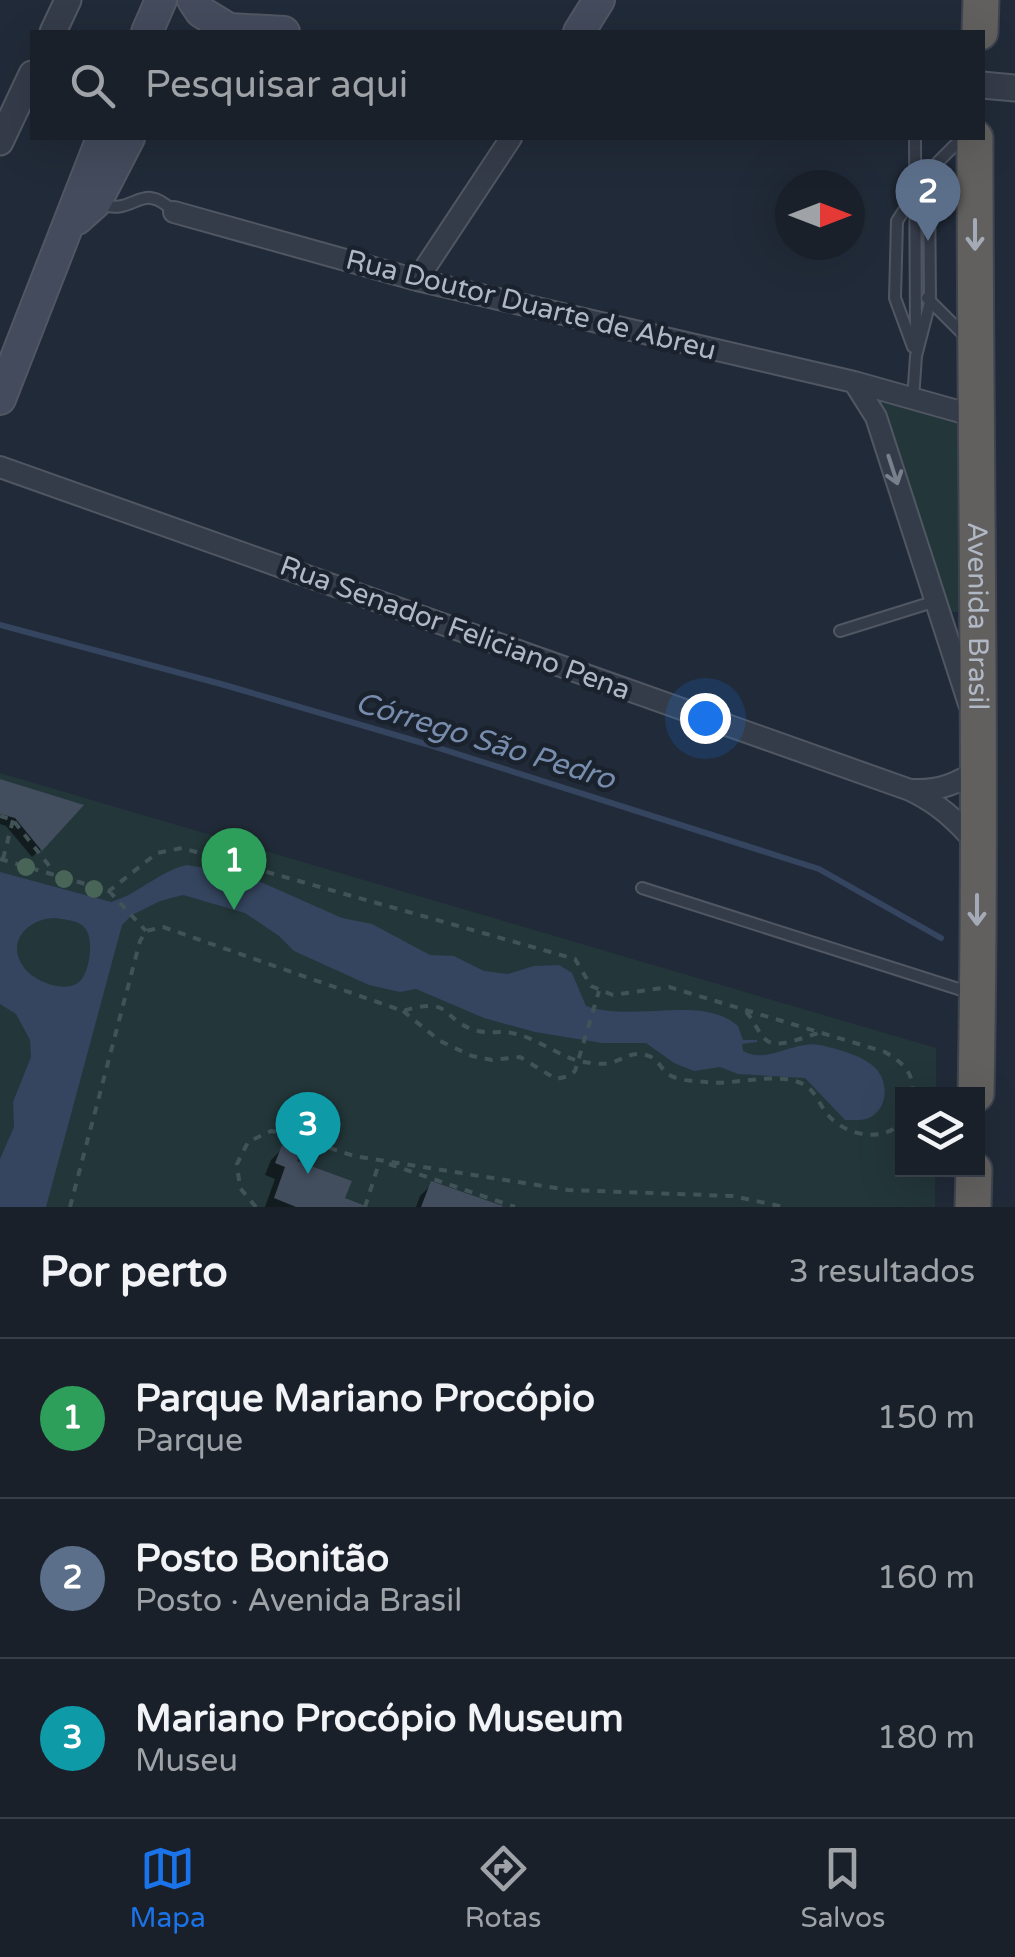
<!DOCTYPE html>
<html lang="pt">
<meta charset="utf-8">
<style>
:root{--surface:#19202a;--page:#262d36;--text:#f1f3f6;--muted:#9fa3a8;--line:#373e47;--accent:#1a73e8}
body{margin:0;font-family:"Varela Round",sans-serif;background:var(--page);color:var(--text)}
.controls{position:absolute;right:30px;bottom:30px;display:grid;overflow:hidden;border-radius:0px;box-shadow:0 10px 40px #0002}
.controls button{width:90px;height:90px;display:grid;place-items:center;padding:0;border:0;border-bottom:2px solid var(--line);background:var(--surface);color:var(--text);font:50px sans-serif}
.compass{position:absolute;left:775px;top:170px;width:90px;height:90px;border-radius:50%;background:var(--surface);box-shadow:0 10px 40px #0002;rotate:90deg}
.you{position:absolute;left:705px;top:718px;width:35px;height:35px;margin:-25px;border:8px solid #fff;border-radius:50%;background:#1a73e8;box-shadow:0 0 0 15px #1a73e833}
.badge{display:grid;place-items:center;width:65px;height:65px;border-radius:50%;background:var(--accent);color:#fff;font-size:32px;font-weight:700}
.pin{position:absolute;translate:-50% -82px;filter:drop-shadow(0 2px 5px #0008)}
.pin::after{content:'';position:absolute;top:52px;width:35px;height:30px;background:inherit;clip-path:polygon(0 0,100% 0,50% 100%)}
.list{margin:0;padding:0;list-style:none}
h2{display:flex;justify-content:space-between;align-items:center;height:130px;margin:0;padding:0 40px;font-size:42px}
h2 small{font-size:32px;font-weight:400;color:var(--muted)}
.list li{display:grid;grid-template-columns:65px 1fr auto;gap:30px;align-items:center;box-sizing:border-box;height:160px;padding:0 40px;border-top:2px solid var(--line)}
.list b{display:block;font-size:38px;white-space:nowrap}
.list p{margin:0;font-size:32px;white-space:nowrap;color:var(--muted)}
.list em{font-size:32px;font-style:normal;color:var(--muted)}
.icon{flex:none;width:55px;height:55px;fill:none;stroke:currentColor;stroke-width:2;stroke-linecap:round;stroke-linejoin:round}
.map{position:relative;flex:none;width:1015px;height:1207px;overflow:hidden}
.search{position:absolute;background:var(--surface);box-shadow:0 10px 40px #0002;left:30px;right:30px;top:30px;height:110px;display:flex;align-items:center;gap:25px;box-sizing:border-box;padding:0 35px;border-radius:0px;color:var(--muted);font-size:38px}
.sheet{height:610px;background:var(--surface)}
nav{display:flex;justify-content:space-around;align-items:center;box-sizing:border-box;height:140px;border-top:2px solid var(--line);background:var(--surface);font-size:28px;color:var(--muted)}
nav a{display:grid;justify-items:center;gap:5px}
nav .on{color:var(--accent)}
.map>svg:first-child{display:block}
</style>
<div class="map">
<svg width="1015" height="1207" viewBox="0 0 1015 1207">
<rect width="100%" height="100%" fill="#212a38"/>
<path fill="#233639" d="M880 402 962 423 964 612H948Z
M0 773 936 1048V1094H902V1170H935V1207H0Z"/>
<path fill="#35455f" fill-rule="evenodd" d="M187 865 245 875 342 918 372 924 430 955 454 956 484 971 508 974 534 966 559 965 572 973 586 1006C634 1023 702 994 738 1026L743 1040H757V1042L742 1044 743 1051C767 1065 794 1040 820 1045 837 1049 858 1054 872 1065 889 1078 890 1108 869 1118 862 1121 853 1120 845 1120L805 1078 738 1074 720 1067 694 1071 674 1063 646 1043H602L535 1032 484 1018 416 989 400 992 369 985 294 951 279 936 245 913 183 895 160 901 132 915 122 925 46 1207H0V1159L14 1127 13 1102 31 1057 30 1040 16 1014 0 1004V872L111 902C139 894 159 871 187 865ZM56 918C66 920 78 920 85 928 94 939 90 970 81 980 68 995 36 982 25 969 4 942 28 918 56 918Z"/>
<path fill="#0007" d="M0 782 41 849 32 857 6 826 0 824Z
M283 1148 294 1162 342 1199 362 1207H265L275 1179 265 1175 271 1160Z
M432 1184 497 1207H416L420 1196Z"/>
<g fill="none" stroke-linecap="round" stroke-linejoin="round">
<path stroke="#35455f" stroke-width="6" d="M0 625 221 684 426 744 819 869 941 938"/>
</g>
<path fill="#424d5d" d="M0 779 84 805 42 851 15 818 0 814Z
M282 1145 300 1152 297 1161 352 1181 345 1198 368 1207H296L274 1198 285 1167 275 1163Z
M431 1181 503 1206 502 1207H421Z"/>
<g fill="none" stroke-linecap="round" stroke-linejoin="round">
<g stroke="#505763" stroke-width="14">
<path id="service" d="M915 138 916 340
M100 204C135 217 141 179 173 211
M927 298 968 339
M913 347 895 298 897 221 929 172
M913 399 916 356 930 302 929 171 962 138
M840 631 936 601
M642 888 971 993"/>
</g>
<g stroke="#505763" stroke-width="24">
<path id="minor" d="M174 212 417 280 854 382 975 416
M417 280 511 138
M854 382 876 417 969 704
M0 467 910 790C939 804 956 820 977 844
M913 790C941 791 957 783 981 769"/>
</g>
<g stroke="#505763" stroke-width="29">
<path id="tertiary" d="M53 32 68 0
M982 85 1015 88
M0 142 32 74"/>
</g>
<g stroke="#505763" stroke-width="34">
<path id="secondary" d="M193 0 201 12 229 29
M147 32 161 0
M215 32 229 29 284 32
M579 32 599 0
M77 219 96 202 129 138
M0 399 102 138"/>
</g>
<g stroke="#3d4450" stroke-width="39">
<g id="trunk">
<path d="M980 32 981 0"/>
<path id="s1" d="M975 138C975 457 982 775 976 1094"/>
<path d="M973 1207 974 1170"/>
</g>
</g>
<path stroke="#415357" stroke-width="4" stroke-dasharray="8 8" stroke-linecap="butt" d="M0 816 13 820 54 872
M0 859 109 891 157 853 182 848 575 959 591 986 613 995 669 987 885 1052C902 1062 915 1073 912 1094
M3 859 13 820
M109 891 146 931
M403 1011 440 1041 472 1056 492 1060 520 1057 556 1079 569 1076 575 1071 599 991
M746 1012C754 1020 757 1031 765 1039 776 1051 805 1036 819 1033
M389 1164 515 1207
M70 1207 140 941 146 931 163 927 403 1011C455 995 440 1021 478 1031 491 1034 504 1030 516 1034 540 1040 559 1056 579 1061 589 1063 600 1065 610 1063 623 1060 631 1051 646 1055 658 1058 660 1068 668 1074 678 1081 695 1081 706 1082 736 1086 777 1070 805 1085 816 1092 820 1106 828 1115 846 1136 883 1143 902 1122
M256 1207 240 1188 237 1164 248 1142 271 1131 284 1133 354 1156 568 1190 733 1196 784 1207
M365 1207 380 1160"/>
<use href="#service" stroke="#353c49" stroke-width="10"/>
<use href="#minor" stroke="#353c49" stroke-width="20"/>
<use href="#tertiary" stroke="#353c49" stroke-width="25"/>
<use href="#secondary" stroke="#434b5c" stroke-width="30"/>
<use href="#trunk" stroke="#61605e" stroke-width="35"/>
</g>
<g fill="#486558">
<circle cx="26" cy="867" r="9"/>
<circle cx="64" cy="879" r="9"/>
<circle cx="94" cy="889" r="9"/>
</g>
<defs><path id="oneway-shaft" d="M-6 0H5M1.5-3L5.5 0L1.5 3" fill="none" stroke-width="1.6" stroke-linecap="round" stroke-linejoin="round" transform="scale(2.5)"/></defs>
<g stroke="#a4aab6">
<use href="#oneway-shaft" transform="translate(975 235) rotate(90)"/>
<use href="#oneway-shaft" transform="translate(977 910) rotate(90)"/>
</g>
<use stroke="#79808d" href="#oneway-shaft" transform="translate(893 470) rotate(72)"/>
<g text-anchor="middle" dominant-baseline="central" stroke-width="9" stroke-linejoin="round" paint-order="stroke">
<g font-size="28" fill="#b0b7c5" stroke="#1a222d">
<text transform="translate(531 305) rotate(14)">Rua Doutor Duarte de Abreu</text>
<text stroke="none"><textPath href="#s1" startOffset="478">Avenida Brasil</textPath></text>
<text transform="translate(455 628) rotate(20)">Rua Senador Feliciano Pena</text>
</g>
<g font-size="30" font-style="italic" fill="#788dad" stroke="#1a222d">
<text transform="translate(485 741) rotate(17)">Córrego São Pedro</text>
</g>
</g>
</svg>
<div class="controls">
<button><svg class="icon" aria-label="layers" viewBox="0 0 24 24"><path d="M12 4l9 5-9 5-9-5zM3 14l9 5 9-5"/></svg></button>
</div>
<svg class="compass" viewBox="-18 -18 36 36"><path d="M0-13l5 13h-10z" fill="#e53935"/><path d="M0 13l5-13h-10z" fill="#9fa3a8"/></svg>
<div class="you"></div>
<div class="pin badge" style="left:234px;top:910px;background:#2e9e5b">1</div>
<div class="pin badge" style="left:928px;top:241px;background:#5c6f8a">2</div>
<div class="pin badge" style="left:308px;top:1174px;background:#0f9aa8">3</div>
<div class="search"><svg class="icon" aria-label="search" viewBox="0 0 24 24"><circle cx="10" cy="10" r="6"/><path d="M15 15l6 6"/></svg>Pesquisar aqui</div>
</div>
<section class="sheet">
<h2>Por perto<small>3 resultados</small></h2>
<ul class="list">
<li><span class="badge" style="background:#2e9e5b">1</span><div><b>Parque Mariano Procópio</b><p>Parque</p></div><em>150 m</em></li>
<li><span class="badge" style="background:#5c6f8a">2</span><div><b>Posto Bonitão</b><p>Posto · Avenida Brasil</p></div><em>160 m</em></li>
<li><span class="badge" style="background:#0f9aa8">3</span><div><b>Mariano Procópio Museum</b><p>Museu</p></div><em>180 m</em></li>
</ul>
</section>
<nav>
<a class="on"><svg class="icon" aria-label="map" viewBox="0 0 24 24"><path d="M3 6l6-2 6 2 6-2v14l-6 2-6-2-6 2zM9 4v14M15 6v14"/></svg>Mapa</a>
<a><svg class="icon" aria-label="directions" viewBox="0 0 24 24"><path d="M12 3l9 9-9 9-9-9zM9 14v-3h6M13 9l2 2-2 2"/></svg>Rotas</a>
<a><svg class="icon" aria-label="saved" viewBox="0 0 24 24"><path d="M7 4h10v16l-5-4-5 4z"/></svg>Salvos</a>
</nav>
